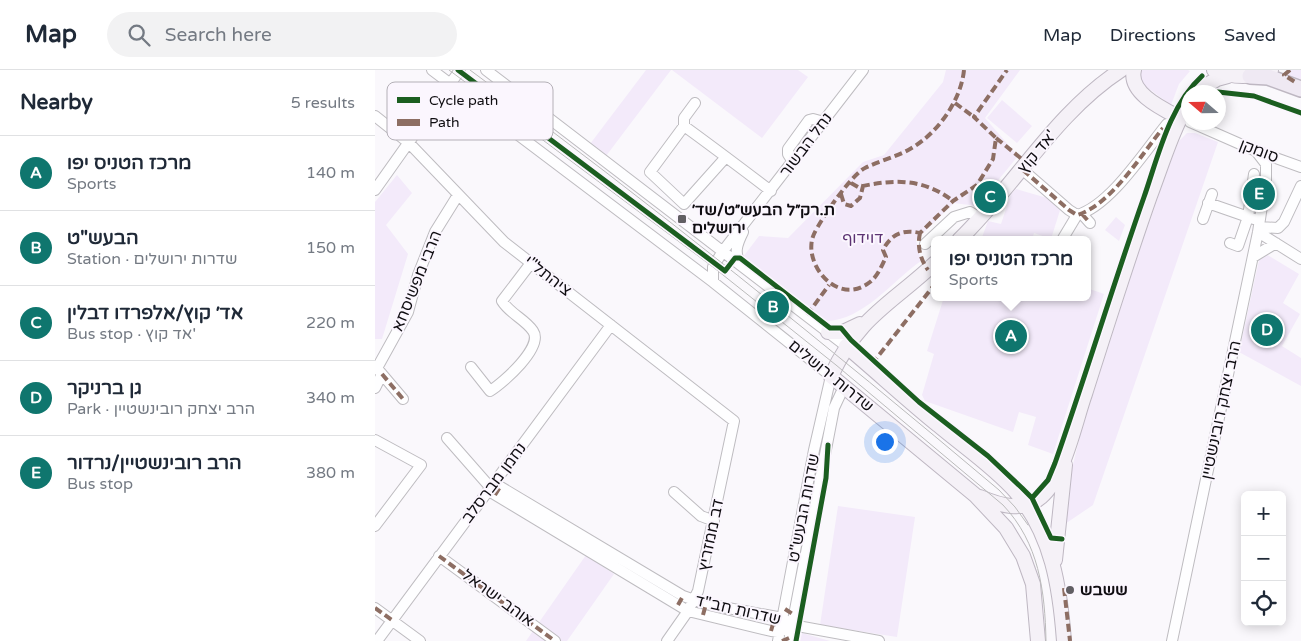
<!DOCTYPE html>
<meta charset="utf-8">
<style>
:root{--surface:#fff;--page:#f2f2f3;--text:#1f2937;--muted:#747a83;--line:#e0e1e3;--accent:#0f766e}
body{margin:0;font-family:"Varela Round",Heebo,sans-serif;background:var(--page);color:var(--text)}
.controls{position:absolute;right:15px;bottom:15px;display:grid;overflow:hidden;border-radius:8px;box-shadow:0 2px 12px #0003}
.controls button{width:45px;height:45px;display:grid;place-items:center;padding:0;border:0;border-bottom:1px solid var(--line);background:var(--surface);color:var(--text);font:25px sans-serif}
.compass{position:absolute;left:806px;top:15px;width:45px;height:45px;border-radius:50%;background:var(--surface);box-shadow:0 2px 12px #0003;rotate:290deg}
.you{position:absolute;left:509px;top:371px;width:18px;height:18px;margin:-12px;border:4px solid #fff;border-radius:50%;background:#1a73e8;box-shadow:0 0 0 8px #1a73e833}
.badge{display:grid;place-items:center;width:32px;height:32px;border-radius:50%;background:var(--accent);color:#fff;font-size:16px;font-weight:700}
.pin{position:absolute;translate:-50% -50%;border:2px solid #fff;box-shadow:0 1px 5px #0006}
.popup{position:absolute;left:556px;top:166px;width:160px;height:65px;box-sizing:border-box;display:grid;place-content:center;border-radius:8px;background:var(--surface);filter:drop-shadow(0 1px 4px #0005);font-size:16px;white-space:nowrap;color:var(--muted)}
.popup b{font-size:19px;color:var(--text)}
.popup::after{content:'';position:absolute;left:50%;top:100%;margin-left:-10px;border:10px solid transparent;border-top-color:var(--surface)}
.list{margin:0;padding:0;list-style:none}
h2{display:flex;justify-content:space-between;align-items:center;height:65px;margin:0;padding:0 20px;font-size:21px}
h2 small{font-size:16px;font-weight:400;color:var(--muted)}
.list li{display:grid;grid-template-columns:32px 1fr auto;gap:15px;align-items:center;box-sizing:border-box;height:75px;padding:0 20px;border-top:1px solid var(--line)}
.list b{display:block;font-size:19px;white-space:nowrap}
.list p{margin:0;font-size:16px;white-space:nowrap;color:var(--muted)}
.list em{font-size:16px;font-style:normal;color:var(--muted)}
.icon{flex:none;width:28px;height:28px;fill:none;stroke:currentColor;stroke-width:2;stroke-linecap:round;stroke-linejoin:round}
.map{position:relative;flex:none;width:926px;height:571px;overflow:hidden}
header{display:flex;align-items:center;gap:30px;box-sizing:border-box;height:70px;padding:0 25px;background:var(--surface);border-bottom:1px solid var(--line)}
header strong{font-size:24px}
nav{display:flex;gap:28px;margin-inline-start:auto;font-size:18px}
.search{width:350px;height:45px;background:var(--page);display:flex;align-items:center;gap:12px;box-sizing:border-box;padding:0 18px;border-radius:28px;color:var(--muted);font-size:19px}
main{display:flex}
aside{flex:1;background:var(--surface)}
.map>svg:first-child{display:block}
</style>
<header>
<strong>Map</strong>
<div class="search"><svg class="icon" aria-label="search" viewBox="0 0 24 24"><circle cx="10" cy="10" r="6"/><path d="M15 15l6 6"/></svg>Search here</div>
<nav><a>Map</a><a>Directions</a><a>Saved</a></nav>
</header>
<main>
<aside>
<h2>Nearby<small>5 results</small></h2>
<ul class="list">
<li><span class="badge">A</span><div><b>מרכז הטניס יפו</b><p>Sports</p></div><em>140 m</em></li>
<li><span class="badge">B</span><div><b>הבעש&quot;ט</b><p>Station · שדרות ירושלים</p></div><em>150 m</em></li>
<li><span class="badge">C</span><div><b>אד׳ קוץ/אלפרדו דבלין</b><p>Bus stop · אד קוץ'</p></div><em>220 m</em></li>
<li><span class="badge">D</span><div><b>גן ברניקר</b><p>Park · הרב יצחק רובינשטיין</p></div><em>340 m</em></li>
<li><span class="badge">E</span><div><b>הרב רובינשטיין/נרדור</b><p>Bus stop</p></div><em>380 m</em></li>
</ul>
</aside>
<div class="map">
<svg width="926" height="571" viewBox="0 0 926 571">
<rect width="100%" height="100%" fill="#faf8fc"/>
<path fill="#f3eafa" d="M271 0H296L231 86 215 74Z
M297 0H423L433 7 387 68Z
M571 0H645L610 48 643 86 602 136 579 133 541 170 546 191C516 212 489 250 451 251L368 187 384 166 413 168 488 92 509 85 568 12Z
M766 0H813L815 1 804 14 796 35 770 16 764 8Z
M914 0H926V13L908 5Z
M627 30 657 56 642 73 612 48Z
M812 63H820L843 72 718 435 690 454 696 402 706 362 759 197 795 93 804 71Z
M22 105 37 123 11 155 33 184 7 269H0V132Z
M641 119 679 130 686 137 676 169 659 163 657 170H606L613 151 626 154 636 124Z
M741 147 750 155 744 171 730 160Z
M886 181 924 204 908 233 925 244 907 276 926 288V316L864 282Z
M712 218 729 224 678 384 653 375 661 347 644 342 638 362 550 331 547 325 559 284 552 281 569 227H712Z
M463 436 540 447 522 567 445 555Z
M211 485 239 504 192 571H151Z
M427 563 455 571H425Z"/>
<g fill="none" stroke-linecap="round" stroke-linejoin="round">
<g stroke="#bebcc0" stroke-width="12">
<path id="minor" d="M57 0 338 212 456 306 439 380 403 571
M111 0 471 276
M0 46 34 73 129 172 359 351 323 521 313 541 292 571
M815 52 881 81 926 97
M309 56V48L320 33
M351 87 309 134 275 102 309 56C338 77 367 99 396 121
M418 92 413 84V79L434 50 438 49 449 52
M648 100 694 140 702 145C735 136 770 81 792 54L796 55
M0 120 85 0
M833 133 879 149
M707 144 715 153
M828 149 837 124
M884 157 903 158 909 152 926 116
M883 162 926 189
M687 170 702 145
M855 173 863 176 873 147 879 104
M550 174 579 147 595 142 606 149
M878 187 901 173
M367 195C358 184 362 174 368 162
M338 212V197L348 181 488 0
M0 296 28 329
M96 297 115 321C128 313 169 277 158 261 150 249 135 244 127 231L156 193
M2 298 33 242 43 205 60 162 83 125
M0 318 7 304
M72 368 115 417
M0 370 46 395 0 456
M119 413 308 526 331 534 408 548 412 552
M114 421 313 541 396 561 405 562 417 555
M299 422 326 446 339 451
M64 486 180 571
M0 538 45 571
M417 555 504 571
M2 571 236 255
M414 571 459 338 466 323 473 319
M797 571 883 162 891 110V94L881 81"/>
</g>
<g stroke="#beb7c2" stroke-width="16">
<path id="major" d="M759 0C753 23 788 39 805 48
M839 0C858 8 877 8 896 0
M820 22 842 9 853 6
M584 170C640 116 680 43 746 0
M560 193C515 235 484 246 456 306L600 425 631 458 648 486 658 514 663 571
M453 262H468L485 254
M471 276C502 302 532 330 563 355 589 377 619 397 641 422 677 465 685 517 689 571
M605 427C624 435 648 443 666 427 689 408 700 352 710 324 731 258 752 191 775 126 787 94 797 61 814 31
M680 490 690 395"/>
</g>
<g stroke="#beb7c2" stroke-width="18">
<path id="highway" d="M875 6 893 7 926 19"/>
</g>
<use href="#minor" stroke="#fefeff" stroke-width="10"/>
<use href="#major" stroke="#f5f1f7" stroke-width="14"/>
<use href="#highway" stroke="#efe9f3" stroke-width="15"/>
<path stroke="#bbb" stroke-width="1" d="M74 0 338 197 461 295 628 435C664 473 670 521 671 571
M95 0C277 134 452 275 624 420L640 437 653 455"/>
<path stroke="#8d6e63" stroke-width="4" stroke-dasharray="8 4" stroke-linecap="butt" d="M589 0C586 31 562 64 535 79 521 87 504 91 490 98 476 105 446 149 439 164 426 192 462 238 495 212 503 206 507 195 511 187L508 180C516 164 528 159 545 163L578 131 602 115 618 89 621 68 599 47 632 0
M915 0 909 5 920 12
M580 33 599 47
M621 68 653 94
M648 100 694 140 702 145C736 135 766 85 788 58
M476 113 483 117C519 109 548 108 578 131
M466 124 469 134 476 136 485 128 489 112
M707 144 715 153
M545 163C542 176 545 189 553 200
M432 245 454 215
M497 294 560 214
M7 304 28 329
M120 425 125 417
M64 486 180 571
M689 518 695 571
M303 535 308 526
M0 538 17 550
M410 539 419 545
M328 545 331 534
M396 561 400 547
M407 571 414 568"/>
<g stroke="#fbf6fe" stroke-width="8">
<path id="cycleway" d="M83 0 350 201 360 188H365L455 258H466L476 270 544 332 613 386 647 418 657 428 676 468 687 469
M843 22 879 26 926 43
M657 428 673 410 680 393C711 305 738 215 769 127 783 87 794 36 827 6
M421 571 451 408 453 375"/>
</g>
<use href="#cycleway" stroke="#1b5e20" stroke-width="5"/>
</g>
<g fill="#615f63" stroke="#fbf6fe" stroke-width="2">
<rect x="302" y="144" width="10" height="10" rx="2.5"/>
<circle cx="695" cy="520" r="5"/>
</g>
<g text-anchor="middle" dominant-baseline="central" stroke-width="4" stroke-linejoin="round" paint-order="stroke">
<g font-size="16" fill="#0f0d11" stroke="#fbf6fe">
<text transform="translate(431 75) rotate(-53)">נחל הבשור</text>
<text transform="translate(884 81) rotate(21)">סומקן</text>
<text transform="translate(662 82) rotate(-50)">אד קוץ'</text>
<text transform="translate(173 206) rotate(38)">ציהתל"י</text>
<text transform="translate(42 211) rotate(-68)">הרבי מפשיסחא</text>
<text transform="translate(456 306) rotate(39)">שדרות ירושלים</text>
<text transform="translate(846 340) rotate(-78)">הרב יצחק רובינשטיין</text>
<text transform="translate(119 413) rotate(-53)">נחמן מברסלב</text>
<text transform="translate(429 438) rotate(-79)">שדרות הבעש"ט</text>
<text transform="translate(336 465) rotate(-78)">דב ממזריץ</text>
<text transform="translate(123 528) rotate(36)">אוהב ישראל</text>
<text transform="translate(363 540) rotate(13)">שדרות חב"ד</text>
</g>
<g font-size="16" font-weight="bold" fill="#0f0d11" stroke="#fbf6fe" text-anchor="start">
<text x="317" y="140">ת.רק״ל הבעש״ט/שד׳<tspan x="317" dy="18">ירושלים</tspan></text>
<text x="705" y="520">ששבש</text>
</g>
<g font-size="16" fill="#5b3272" stroke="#fbf6fe">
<text x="488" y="168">דוידוף</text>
</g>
</g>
<rect x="12" y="12" width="166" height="58" rx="8" fill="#fbf6fe" stroke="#b4b0b7" stroke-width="1"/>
<rect x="22" y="27" width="23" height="6" fill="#1b5e20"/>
<rect x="22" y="49" width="23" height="7" fill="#8d6e63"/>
<g font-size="14" fill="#0f0d11">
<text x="54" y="35">Cycle path</text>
<text x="54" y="57">Path</text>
</g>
</svg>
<div class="controls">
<button>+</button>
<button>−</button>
<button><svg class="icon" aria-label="locate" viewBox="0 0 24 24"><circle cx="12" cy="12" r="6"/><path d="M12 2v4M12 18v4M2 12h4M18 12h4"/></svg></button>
</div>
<svg class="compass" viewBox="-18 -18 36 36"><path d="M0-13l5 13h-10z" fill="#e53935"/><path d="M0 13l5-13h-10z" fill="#747a83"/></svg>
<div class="you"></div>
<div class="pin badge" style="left:636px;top:266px">A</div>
<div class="popup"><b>מרכז הטניס יפו</b>Sports</div>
<div class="pin badge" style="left:398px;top:237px">B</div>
<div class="pin badge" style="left:615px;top:127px">C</div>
<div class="pin badge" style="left:892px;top:260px">D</div>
<div class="pin badge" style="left:884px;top:124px">E</div>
</div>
</main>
